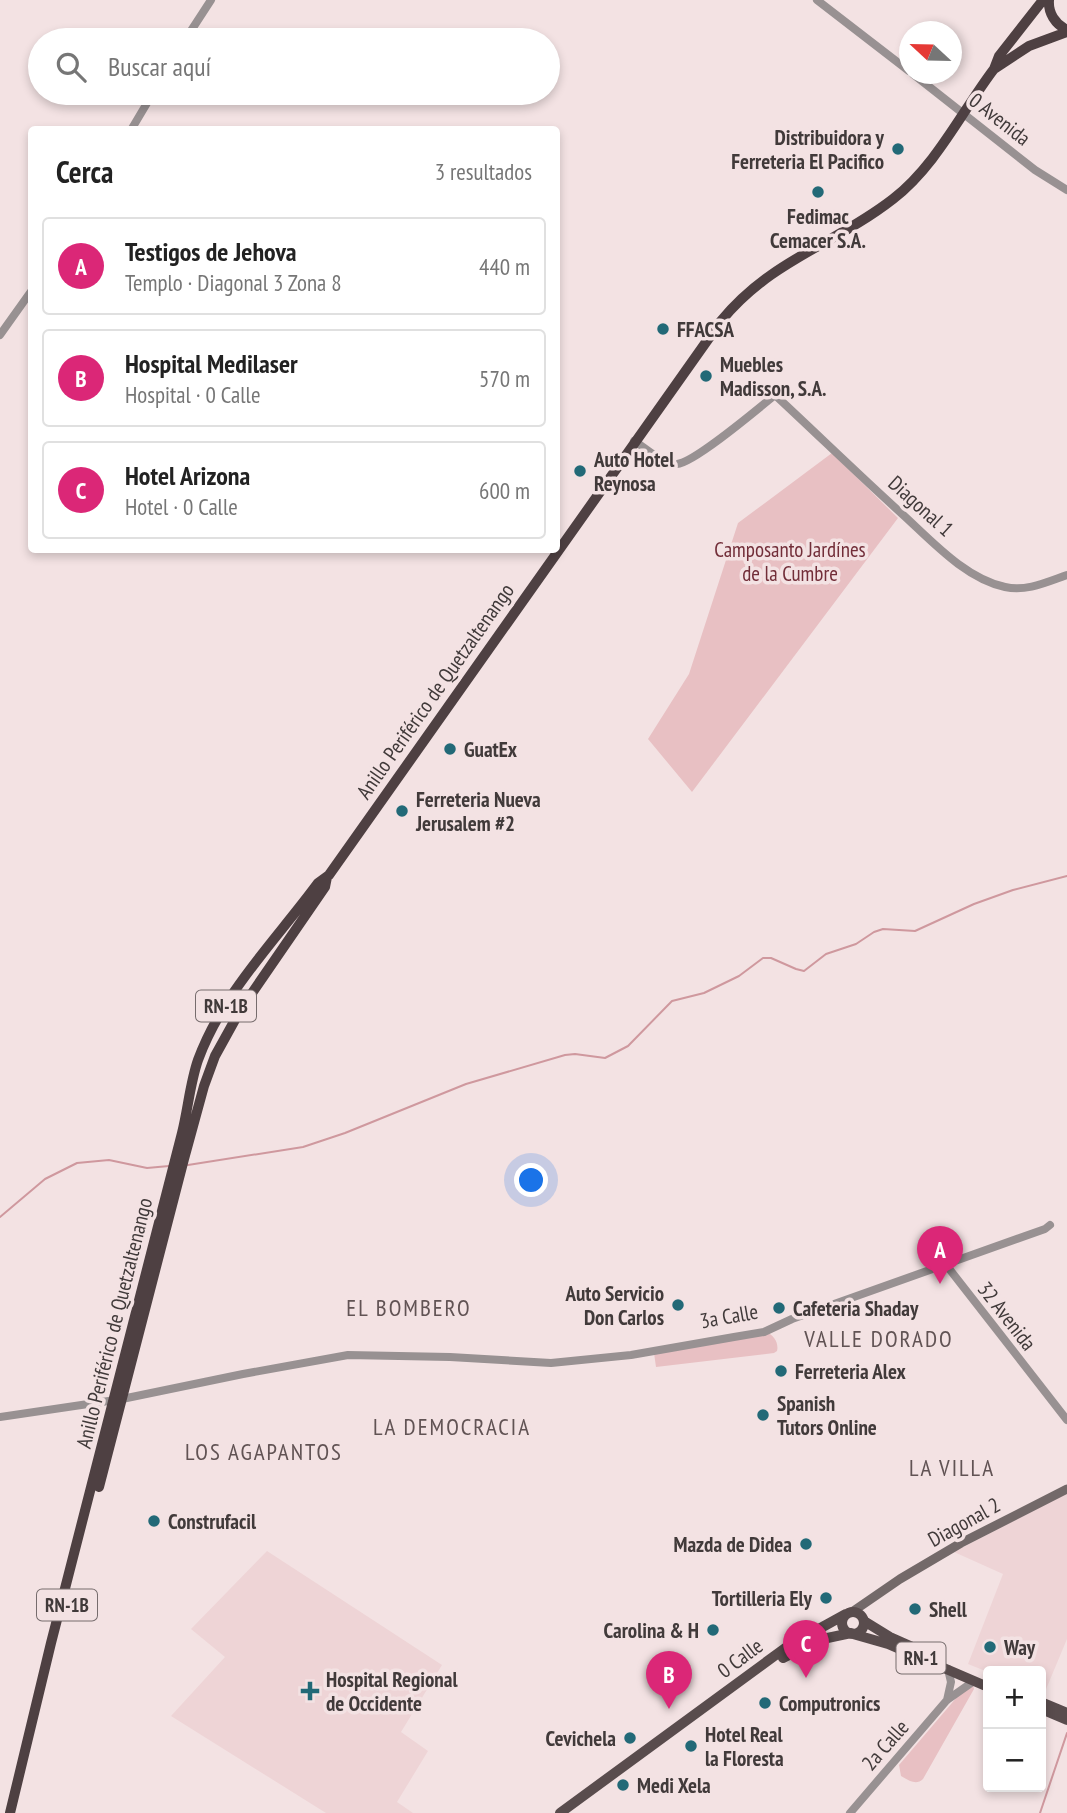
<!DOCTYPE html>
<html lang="es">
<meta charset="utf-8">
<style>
:root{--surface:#fff;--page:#f2f2f2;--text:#222;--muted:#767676;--line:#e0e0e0;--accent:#db2777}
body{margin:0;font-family:"PT Sans Narrow",sans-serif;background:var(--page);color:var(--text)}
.controls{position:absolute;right:21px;bottom:21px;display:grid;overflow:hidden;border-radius:7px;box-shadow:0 4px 10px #0003}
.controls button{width:63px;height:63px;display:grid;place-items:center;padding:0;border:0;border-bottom:2px solid var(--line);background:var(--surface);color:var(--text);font:35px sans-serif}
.compass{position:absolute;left:899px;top:21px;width:63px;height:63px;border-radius:50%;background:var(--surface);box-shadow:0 4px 10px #0003;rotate:292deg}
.you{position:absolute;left:532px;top:1181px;width:24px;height:24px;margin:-18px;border:5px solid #fff;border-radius:50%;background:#1a73e8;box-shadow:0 0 0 10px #1a73e833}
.badge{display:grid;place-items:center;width:46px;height:46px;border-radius:50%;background:var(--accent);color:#fff;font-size:23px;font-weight:700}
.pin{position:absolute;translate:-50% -58px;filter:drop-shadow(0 2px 4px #0008)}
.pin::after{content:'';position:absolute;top:37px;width:24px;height:21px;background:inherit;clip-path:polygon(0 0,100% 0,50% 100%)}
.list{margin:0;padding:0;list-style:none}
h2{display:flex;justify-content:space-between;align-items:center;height:91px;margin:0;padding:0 28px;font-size:30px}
h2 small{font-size:23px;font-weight:400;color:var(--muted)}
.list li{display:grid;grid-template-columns:46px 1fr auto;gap:21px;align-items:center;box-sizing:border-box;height:98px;margin:0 14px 14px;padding:0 14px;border:2px solid var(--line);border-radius:7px}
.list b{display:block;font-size:26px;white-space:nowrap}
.list p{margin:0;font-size:23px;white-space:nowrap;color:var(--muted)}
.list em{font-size:23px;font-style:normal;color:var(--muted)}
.icon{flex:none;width:38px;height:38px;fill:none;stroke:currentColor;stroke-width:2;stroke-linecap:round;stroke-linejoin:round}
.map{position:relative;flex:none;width:1067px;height:1813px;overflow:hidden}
.search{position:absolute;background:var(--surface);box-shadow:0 4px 10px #0003;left:28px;top:28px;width:532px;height:77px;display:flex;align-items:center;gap:18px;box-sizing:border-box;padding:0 24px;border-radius:38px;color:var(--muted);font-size:26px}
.panel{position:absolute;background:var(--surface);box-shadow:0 4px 10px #0003;left:28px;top:126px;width:532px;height:427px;border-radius:7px}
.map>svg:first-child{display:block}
</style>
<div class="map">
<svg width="1067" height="1813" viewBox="0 0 1067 1813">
<rect width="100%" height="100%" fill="#f3e2e3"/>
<path fill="#eed4d6" d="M1067 1493V1639L1044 1694 1041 1693V1671L988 1672 968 1664 1003 1574 954 1552Z
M267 1551 442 1665 401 1732 428 1751 397 1802 413 1813H326L171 1716 225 1657 191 1629Z"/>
<path fill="#e8c0c3" d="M832 453 898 518 692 792 648 739 689 674 738 523Z
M766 1332C774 1335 779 1343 777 1351L774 1353 656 1367 654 1353Z
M973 1685 974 1689 923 1779C916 1786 908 1780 901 1776L899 1765 963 1690Z"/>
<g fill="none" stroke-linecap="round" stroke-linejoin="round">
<path stroke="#cf989e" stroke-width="2" d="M188 1165 303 1147 345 1133 466 1084 565 1055 575 1054 605 1058 628 1046 672 1001 704 993 739 976 763 958H771L796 969 804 971 826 954 856 944 874 932 883 929 915 931 974 904 1013 890 1067 876
M0 1217 45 1179 77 1163 109 1160 147 1168 169 1166
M1040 1813 1067 1733"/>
<path stroke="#989192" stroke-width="8" d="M817 0 909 71
M185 40 211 0
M913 74 1035 170 1067 190
M131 130 153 93
M0 335 32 290
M634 441C646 448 663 465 677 464 694 463 759 408 775 395 817 434 858 474 901 513 930 539 964 578 1005 587 1026 592 1047 582 1067 575
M947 1266 1067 1420
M0 1417 122 1399 243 1374 348 1355 450 1357 551 1363 631 1355 734 1337 764 1332 792 1319 1045 1229 1050 1225
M947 1700 951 1682 948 1669
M850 1813 947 1700 974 1681"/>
<path stroke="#736969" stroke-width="9" d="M852 1612 900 1579 961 1543 1067 1489"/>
<path stroke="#594c4d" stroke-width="10" d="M842 1623a11 11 0 1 1 22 0a11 11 0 1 1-22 0Z
M864 1621 890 1637 917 1649
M853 1634 888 1644 988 1687
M783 1658 818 1640 851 1633
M1041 1702 1067 1713
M1041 1709 1067 1720
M560 1813 788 1646 846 1614"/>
<path stroke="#4e4042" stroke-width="10" d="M1049 0C1048 13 1055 24 1067 30
M994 69 1029 46 1067 32
M99 1487 184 1159 204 1086 215 1056 241 1009 325 887 327 877
M10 1813 51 1643 182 1133C188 1109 190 1083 198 1060 223 992 276 940 318 883L329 875 721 321C772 259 834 245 893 199 936 166 962 111 994 69L999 56 1043 0"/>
</g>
<g fill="#226977" stroke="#f3e2e3" stroke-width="2.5">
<circle cx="898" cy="149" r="7"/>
<circle cx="818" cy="192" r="7"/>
<circle cx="663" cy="329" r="7"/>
<circle cx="706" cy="376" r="7"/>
<circle cx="580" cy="471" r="7"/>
<circle cx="450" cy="749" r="7"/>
<circle cx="402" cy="811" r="7"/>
<circle cx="678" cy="1305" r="7"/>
<circle cx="779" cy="1308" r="7"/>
<circle cx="781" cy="1371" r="7"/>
<circle cx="763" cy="1415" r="7"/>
<circle cx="154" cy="1521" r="7"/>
<circle cx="806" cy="1544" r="7"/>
<circle cx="826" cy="1598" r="7"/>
<circle cx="915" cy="1609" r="7"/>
<circle cx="713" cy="1630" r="7"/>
<circle cx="990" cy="1647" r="7"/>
<path d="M306.5 1680.5h7v7h7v7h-7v7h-7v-7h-7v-7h7z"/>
<circle cx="765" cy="1703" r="7"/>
<circle cx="630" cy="1738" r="7"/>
<circle cx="691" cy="1746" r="7"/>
<circle cx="623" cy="1785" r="7"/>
</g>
<g text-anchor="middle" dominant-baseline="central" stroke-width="7" stroke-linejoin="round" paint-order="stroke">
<g fill="#f3e2e3" stroke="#766c6d" stroke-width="2">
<rect x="196" y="990.5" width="60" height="31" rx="5"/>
<rect x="37" y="1589.5" width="60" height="31" rx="5"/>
<rect x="896.5" y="1642.5" width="49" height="31" rx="5"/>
</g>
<g font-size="19" font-weight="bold" fill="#413a3a">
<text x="226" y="1006">RN-1B</text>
<text x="67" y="1605">RN-1B</text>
<text x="921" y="1658">RN-1</text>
</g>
<g font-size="21" fill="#413a3a" stroke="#f3e2e3">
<text transform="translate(1000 119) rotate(38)">0 Avenida</text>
<text transform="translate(921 506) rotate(42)">Diagonal 1</text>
<text transform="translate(435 691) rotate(-55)">Anillo Periférico de Quetzaltenango</text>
<text transform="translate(729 1316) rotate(-10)">3a Calle</text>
<text transform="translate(1007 1316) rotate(52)">32 Avenida</text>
<text transform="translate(114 1323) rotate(-76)">Anillo Periférico de Quetzaltenango</text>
<text transform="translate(964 1522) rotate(-29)">Diagonal 2</text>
<text transform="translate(740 1658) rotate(-37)">0 Calle</text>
<text transform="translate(885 1745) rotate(-49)">2a Calle</text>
</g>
<g font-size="21" font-weight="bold" fill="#413a3a" stroke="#f3e2e3" text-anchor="start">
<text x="884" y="137" text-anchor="end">Distribuidora y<tspan x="884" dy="24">Ferreteria El Pacifico</tspan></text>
<text x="818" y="216" text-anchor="middle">Fedimac<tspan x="818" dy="24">Cemacer S.A.</tspan></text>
<text x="677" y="329">FFACSA</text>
<text x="720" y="364">Muebles<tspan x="720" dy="24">Madisson, S.A.</tspan></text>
<text x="594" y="459">Auto Hotel<tspan x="594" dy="24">Reynosa</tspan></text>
<text x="464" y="749">GuatEx</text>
<text x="416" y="799">Ferreteria Nueva<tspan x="416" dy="24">Jerusalem #2</tspan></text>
<text x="664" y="1293" text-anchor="end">Auto Servicio<tspan x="664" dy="24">Don Carlos</tspan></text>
<text x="793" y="1308">Cafeteria Shaday</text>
<text x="795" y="1371">Ferreteria Alex</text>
<text x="777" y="1403">Spanish<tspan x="777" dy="24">Tutors Online</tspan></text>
<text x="168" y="1521">Construfacil</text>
<text x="792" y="1544" text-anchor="end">Mazda de Didea</text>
<text x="812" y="1598" text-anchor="end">Tortilleria Ely</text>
<text x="929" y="1609">Shell</text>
<text x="699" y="1630" text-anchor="end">Carolina &amp; H</text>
<text x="1004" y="1647">Way</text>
<text x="326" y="1679">Hospital Regional<tspan x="326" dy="24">de Occidente</tspan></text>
<text x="779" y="1703">Computronics</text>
<text x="705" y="1734">Hotel Real<tspan x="705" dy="24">la Floresta</tspan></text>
<text x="616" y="1738" text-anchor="end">Cevichela</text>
<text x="637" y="1785">Medi Xela</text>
</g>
<g font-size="21" fill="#722e39" stroke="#f3e2e3">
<text x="790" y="549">Camposanto Jardínes<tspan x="790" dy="24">de la Cumbre</tspan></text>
</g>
<g font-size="23" letter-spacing="2" fill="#615354" stroke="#f3e2e3">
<text x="409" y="1307">EL BOMBERO</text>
<text x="879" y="1338">VALLE DORADO</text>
<text x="452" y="1426">LA DEMOCRACIA</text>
<text x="264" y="1451">LOS AGAPANTOS</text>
<text x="952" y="1467">LA VILLA</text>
</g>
</g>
</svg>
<div class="controls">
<button>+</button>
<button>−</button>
</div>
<svg class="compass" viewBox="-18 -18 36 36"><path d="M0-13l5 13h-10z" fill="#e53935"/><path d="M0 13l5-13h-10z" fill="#767676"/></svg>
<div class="you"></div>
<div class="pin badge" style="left:940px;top:1284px">A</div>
<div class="pin badge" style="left:669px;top:1709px">B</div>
<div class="pin badge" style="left:806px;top:1678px">C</div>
<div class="search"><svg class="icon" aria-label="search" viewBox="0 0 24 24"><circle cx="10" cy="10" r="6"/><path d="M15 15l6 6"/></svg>Buscar aquí</div>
<section class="panel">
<h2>Cerca<small>3 resultados</small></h2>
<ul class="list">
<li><span class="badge">A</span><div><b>Testigos de Jehova</b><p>Templo · Diagonal 3 Zona 8</p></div><em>440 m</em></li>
<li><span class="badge">B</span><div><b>Hospital Medilaser</b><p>Hospital · 0 Calle</p></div><em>570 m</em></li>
<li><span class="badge">C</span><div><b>Hotel Arizona</b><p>Hotel · 0 Calle</p></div><em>600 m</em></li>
</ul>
</section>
</div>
